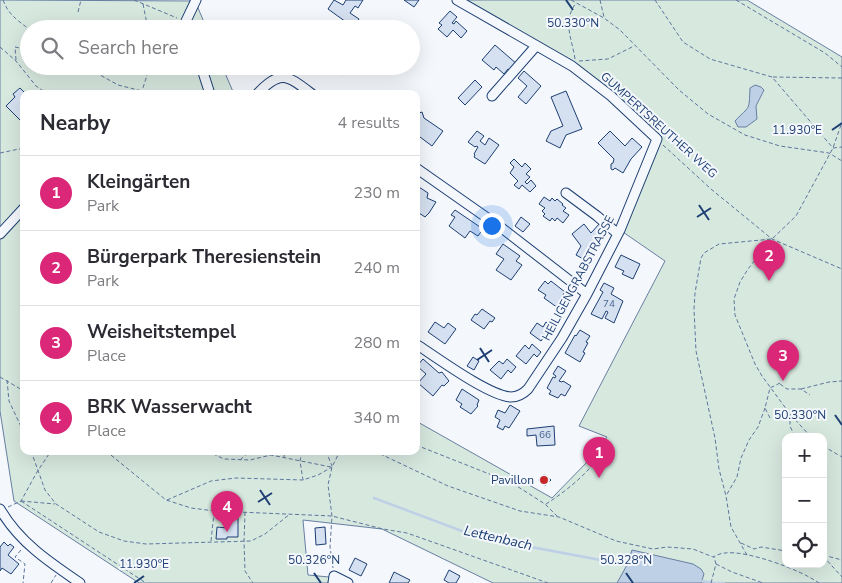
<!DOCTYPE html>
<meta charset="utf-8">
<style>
:root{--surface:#fff;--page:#f2f2f3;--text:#2b2b33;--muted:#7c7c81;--line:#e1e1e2;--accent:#db2777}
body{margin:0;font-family:"Nunito Sans",sans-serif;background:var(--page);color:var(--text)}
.controls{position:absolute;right:15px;bottom:15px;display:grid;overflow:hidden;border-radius:10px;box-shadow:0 5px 20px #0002}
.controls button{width:45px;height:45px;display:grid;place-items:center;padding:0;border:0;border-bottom:1px solid var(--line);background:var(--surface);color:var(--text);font:25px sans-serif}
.you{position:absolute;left:491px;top:225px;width:18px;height:18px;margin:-12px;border:4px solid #fff;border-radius:50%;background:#1a73e8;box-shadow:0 0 0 8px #1a73e833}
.badge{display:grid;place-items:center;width:32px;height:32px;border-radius:50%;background:var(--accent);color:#fff;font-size:16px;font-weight:700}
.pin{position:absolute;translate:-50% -41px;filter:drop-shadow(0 1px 2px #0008)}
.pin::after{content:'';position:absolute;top:26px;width:18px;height:15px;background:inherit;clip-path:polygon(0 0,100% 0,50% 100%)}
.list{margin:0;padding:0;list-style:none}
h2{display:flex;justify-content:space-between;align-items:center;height:65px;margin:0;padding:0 20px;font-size:21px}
h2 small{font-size:16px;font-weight:400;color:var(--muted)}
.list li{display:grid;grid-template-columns:32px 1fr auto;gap:15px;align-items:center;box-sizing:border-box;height:75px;padding:0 20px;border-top:1px solid var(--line)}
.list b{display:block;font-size:19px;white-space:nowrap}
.list p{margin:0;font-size:16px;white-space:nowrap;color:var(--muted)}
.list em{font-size:16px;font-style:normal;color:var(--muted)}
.icon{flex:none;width:28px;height:28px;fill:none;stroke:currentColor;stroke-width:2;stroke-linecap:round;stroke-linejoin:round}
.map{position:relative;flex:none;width:842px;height:583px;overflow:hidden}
.search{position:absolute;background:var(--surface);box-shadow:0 5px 20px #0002;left:20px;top:20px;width:400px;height:55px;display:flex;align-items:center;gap:12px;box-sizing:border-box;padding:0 18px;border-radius:28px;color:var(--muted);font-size:19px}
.panel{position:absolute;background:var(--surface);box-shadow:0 5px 20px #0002;left:20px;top:90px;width:400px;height:365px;border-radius:10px}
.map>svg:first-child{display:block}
</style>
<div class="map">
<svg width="842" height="583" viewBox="0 0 842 583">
<rect width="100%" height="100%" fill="#f4f7fb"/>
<path fill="#d7e8df" stroke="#687fa3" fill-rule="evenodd" d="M0 0 195 1 207 29H29V66H222L234 94H24V451H416V421L552 498 590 459 607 437 579 426 665 261 620 230 657 139 572 66 457 0H747L842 57V583H493L382 529 303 520 308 575 329 577 328 583H139L14 501 0 411ZM786 437H823V564H786Z"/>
<path fill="#bed0e5" stroke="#687fa3" d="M755 85 761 87 764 90 756 106 757 119 746 127H738L735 121C750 105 749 112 750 88Z
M632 550 693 564 701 569 704 574 701 583H617L627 565Z"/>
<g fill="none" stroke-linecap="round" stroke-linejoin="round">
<path stroke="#bed0e5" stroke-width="2.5" d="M374 498 478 537 627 565
M702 581 715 583
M717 583H724"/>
</g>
<path fill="#d5e0f0" stroke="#1d3f73" d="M334 0 343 5 346 0H363L358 8 355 6 350 13 359 19 353 27 328 9Z
M404 0H419L414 7Z
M450 11 457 17 452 23 454 24 456 21 467 31 461 38 453 30 447 37 438 29 442 25 439 23Z
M495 45 518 65 512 72 508 69 504 74 496 67 494 70 482 60Z
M321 66H335L330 73Z
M340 66H349L343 75 337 70Z
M524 71 541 86 526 104 518 97 527 86 518 78Z
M475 80 482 87 465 105 458 98Z
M20 88 26 94H24L23 123 6 106 15 97 13 94Z
M566 91 582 129 566 135 560 148 546 141 551 131 563 126 551 97Z
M422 112 424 118 443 131 432 146 416 134V114Z
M477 131 484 136 480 141 485 145 489 138 499 145 485 164 474 157 475 155 474 154 478 147 476 146 475 147 468 142Z
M610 131 625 146 632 138 642 147 631 159 623 173 615 168 613 170 611 169V164L613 163 614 159 598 143Z
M514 159 522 167 525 163 531 169 526 174 530 177 525 182 527 184 531 180 536 186 530 192 522 185 519 189 514 185 518 181 510 173 514 167 510 163Z
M416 185 428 193 427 198 436 202 429 213 425 217 416 211Z
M544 197 550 201 552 198 555 201 557 199 563 204 562 205 566 208 563 211 569 215 563 223 557 218 555 221 552 218 550 221 543 216 545 214 542 211 545 208 539 204Z
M455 210 483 229 478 236 470 231 465 238 449 226 455 217 451 215Z
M521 217 530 224 523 232 515 226Z
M600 223 608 231 595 245 587 261 576 255 581 246 572 234 584 224 591 233Z
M503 244 520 256 516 261 522 265 511 280 496 270 504 259 496 254Z
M621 255 640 264 633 279 622 274 624 271 615 267Z
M545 281 548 284 551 281 565 292 560 299 563 302 558 308 544 298 546 295 538 290Z
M604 283 614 288 611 294 623 301 614 323 605 318 608 312 606 311 602 319 591 314 603 292 600 290Z
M482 309 495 318 492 322 490 321 484 329 471 320 475 314 477 315Z
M435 322 444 328 448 323 456 329 445 344 428 332Z
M546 322 555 329 551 334 548 332 541 341 530 333 537 323 543 327Z
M580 330 590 336 586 342 588 343 583 352 585 353 580 362 565 353 575 335 576 336Z
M532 344 541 352 537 357 534 354 526 364 516 356 525 345 529 349Z
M473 357 479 361 474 370 467 366Z
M423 359 439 373 442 372 449 381 444 386 442 385 433 396 418 383 426 374 417 366Z
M507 359 516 367 511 373 508 370 501 379 490 370 499 361 503 364Z
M558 366 566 371 559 381 562 382 563 381 571 386 565 396 561 394 558 398 549 394 551 391 547 388 553 377 555 378 556 376 553 374Z
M462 389 479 400 477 405 478 406 471 414 460 407 462 404 456 400Z
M510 405 520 411 509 428 505 426 503 430 497 427 500 420 495 417 498 410 505 413Z
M554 426 555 445 537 446 536 435 527 436V429Z
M544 474 551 480 545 486 538 480Z
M229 517 238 518V537H227V539H216L217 527 227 528V519Z
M325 527 326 544 316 545 315 528Z
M4 542 8 546 10 544 14 547 8 555 19 564 11 574 2 568 0 571V547Z
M355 558 367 564 361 576 349 570Z
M449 570 460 576 456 583H449L444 580Z
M394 572 410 580 408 583H389Z"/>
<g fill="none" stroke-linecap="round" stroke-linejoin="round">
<g stroke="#1d3f73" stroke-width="11">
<path id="minor" d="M189 29 186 21 196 0
M201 66 210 94
M257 94C281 69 287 75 312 94
M492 96 536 46
M416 168 503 229 587 294
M566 193 597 216 618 234
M0 234 24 208
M416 344C436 357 489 396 511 397 517 397 523 394 528 389L562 338 587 294 620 230 657 139 611 96 572 66 457 0
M0 509C19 542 49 562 80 583
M333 583 334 576 348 583"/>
</g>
<path stroke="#5e769c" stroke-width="1" stroke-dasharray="4 2.5" stroke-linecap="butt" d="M3 0C8 14 17 20 29 29
M134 0 177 18
M571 0 604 18 620 30 679 90 708 114 745 135 780 146 829 153 842 161
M600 0 604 17
M655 0 683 42 710 59 772 77 833 148 842 147
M736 0 825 53 842 67
M143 4 148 29
M78 12 81 0
M0 47 16 61 36 86 48 94
M575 59C572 38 562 22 576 3
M16 60 15 47 29 50
M579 61 608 59 634 46
M84 66 118 85 142 91 145 94
M773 77 842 78
M141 94 150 66
M663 145 711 189 772 239 842 269
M0 153 24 148
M0 377 24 391
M7 380 9 401 24 433
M780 384 787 389H801L810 395
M801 389 829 382 842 381
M790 414V426L795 437
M770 418 765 408 770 388 782 382
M811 437 790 414 762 376 755 364 735 315 734 299 740 282 748 269 772 239 796 216 833 148 842 122
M416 445 512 483 545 504 558 517
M823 446 842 457
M31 451 45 490 56 504 99 532 124 541 146 544 251 541 265 534 290 514
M106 451 166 500 191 508 215 511 332 516 383 529 407 533 548 583
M207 451 224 459 250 460 271 455 331 467
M260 451 270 455
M302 451 300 461 303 480
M326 451 332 466
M374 451 448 486 520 511 559 517 616 541 653 549 667 547 693 549 713 557C717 555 721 553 725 553 747 550 801 570 819 583
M284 457 285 451
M240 460 250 451
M727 494 737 477 741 458 749 440 758 427 765 408
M167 500 211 481 236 478 303 480 318 475 332 467
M21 501 146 583
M21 501 55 504
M546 504C568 490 594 469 606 445
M8 507 21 501 37 472 51 451
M245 512 244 542 245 571 253 583
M211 541 214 513
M741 543 754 549 761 547 786 551
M21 550 15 557 25 564 23 583
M747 555 731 527 726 496 719 469 715 438 696 351 694 309 695 293 701 258 704 253 719 244 772 239
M823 555 842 560
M823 556 842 577
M716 564 732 572 763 583
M333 568 330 547 332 516 328 485 332 467 340 451
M51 583 56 575
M711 583 716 564 714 557"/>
<use href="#minor" stroke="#f4f7fb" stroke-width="9"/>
</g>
<path fill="none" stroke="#1d3f73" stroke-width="2" d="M566 0 573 10M832 130 842 123M699 205 709 220M697 217 711 208M480 348 489 362M477 360 492 350M835 415 842 425M260 490 270 505M258 502 272 493M314 573 321 583M626 573 633 583M134 583 144 576"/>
<circle fill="#c62828" stroke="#f4f7fb" stroke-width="2" cx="544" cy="480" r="5"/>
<g text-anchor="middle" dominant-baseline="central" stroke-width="4" stroke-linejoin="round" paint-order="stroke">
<g font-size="10" fill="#4b6792">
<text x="609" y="304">74</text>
<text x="545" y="435">66</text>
</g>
<g font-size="12" fill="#1d3f73" stroke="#f4f7fb">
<text transform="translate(659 125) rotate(42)">GUMPERTSREUTHER WEG</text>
<text transform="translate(578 278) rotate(-62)">HEILIGENGRABSTRASSE</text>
</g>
<g font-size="12" fill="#1d3f73" stroke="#f4f7fb" text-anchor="end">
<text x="534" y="480">Pavillon</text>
</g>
<g font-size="14" font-style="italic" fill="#1d3f73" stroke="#f4f7fb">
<text transform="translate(498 538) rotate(13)">Lettenbach</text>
</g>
</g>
<g font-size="12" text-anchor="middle" fill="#1d3f73" stroke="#f4f7fb" stroke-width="4" stroke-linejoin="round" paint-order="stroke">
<text x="573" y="27">50.330°N</text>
<text x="797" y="134">11.930°E</text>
<text x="800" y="419">50.330°N</text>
<text x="314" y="564">50.326°N</text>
<text x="626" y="564">50.328°N</text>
<text x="144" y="568">11.930°E</text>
</g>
</svg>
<div class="controls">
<button>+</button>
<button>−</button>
<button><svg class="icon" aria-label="locate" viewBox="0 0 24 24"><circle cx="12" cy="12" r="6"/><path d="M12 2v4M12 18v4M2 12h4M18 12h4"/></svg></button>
</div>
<div class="you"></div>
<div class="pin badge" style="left:599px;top:478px">1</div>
<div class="pin badge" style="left:769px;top:281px">2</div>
<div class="pin badge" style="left:783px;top:381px">3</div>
<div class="pin badge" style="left:227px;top:532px">4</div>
<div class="search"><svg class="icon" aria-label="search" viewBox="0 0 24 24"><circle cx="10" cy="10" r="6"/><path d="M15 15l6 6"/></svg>Search here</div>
<section class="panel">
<h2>Nearby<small>4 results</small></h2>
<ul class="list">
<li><span class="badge">1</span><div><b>Kleingärten</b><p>Park</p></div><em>230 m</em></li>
<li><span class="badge">2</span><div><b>Bürgerpark Theresienstein</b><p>Park</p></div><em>240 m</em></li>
<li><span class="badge">3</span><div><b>Weisheitstempel</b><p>Place</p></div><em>280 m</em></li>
<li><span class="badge">4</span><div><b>BRK Wasserwacht</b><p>Place</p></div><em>340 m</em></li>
</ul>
</section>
</div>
